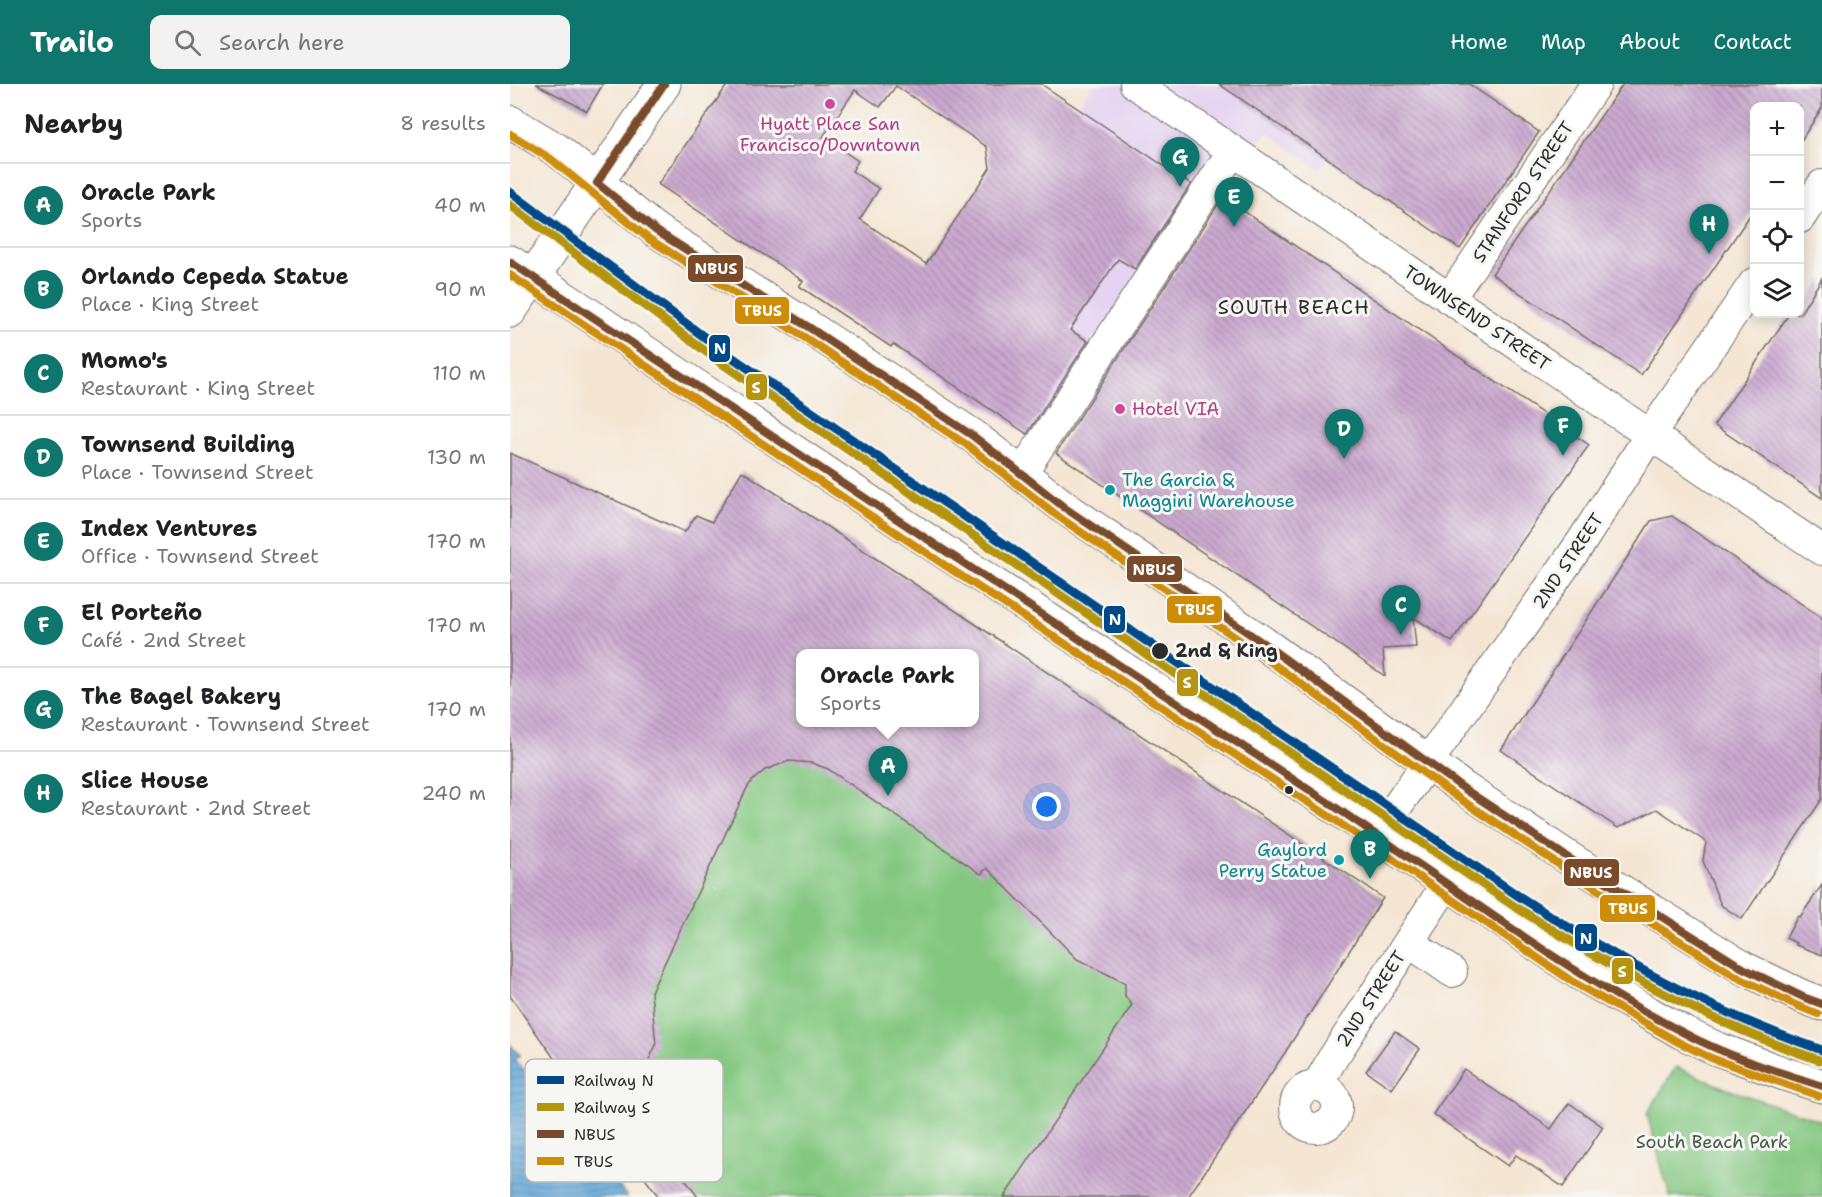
<!DOCTYPE html>
<meta charset="utf-8">
<style>
:root{--surface:#fff;--page:#f2f2f2;--text:#202124;--muted:#757577;--line:#e0e0e0;--accent:#0f766e}
body{margin:0;font-family:"Shantell Sans",sans-serif;background:var(--page);color:var(--text)}
.controls{position:absolute;right:18px;top:18px;display:grid;overflow:hidden;border-radius:12px;box-shadow:0 3px 15px #0003}
.controls button{width:54px;height:54px;display:grid;place-items:center;padding:0;border:0;border-bottom:2px solid var(--line);background:var(--surface);color:var(--text);font:30px sans-serif}
.you{position:absolute;left:537px;top:723px;width:21px;height:21px;margin:-15px;border:4px solid #fff;border-radius:50%;background:#1a73e8;box-shadow:0 0 0 9px #1a73e833}
.badge{display:grid;place-items:center;width:39px;height:39px;border-radius:50%;background:var(--accent);color:#fff;font-size:20px;font-weight:700}
.pin{position:absolute;translate:-50% -50px;filter:drop-shadow(0 2px 3px #0008)}
.pin::after{content:'';position:absolute;top:32px;width:21px;height:18px;background:inherit;clip-path:polygon(0 0,100% 0,50% 100%)}
.popup{position:absolute;left:286px;top:565px;width:183px;height:78px;box-sizing:border-box;display:grid;place-content:center;border-radius:12px;background:var(--surface);filter:drop-shadow(0 2px 4px #0005);font-size:20px;white-space:nowrap;color:var(--muted)}
.popup b{font-size:22px;color:var(--text)}
.popup::after{content:'';position:absolute;left:50%;top:100%;margin-left:-12px;border:12px solid transparent;border-top-color:var(--surface)}
.list{margin:0;padding:0;list-style:none}
h2{display:flex;justify-content:space-between;align-items:center;height:78px;margin:0;padding:0 24px;font-size:26px}
h2 small{font-size:20px;font-weight:400;color:var(--muted)}
.list li{display:grid;grid-template-columns:39px 1fr auto;gap:18px;align-items:center;box-sizing:border-box;height:84px;padding:0 24px;border-top:2px solid var(--line)}
.list b{display:block;font-size:22px;white-space:nowrap}
.list p{margin:0;font-size:20px;white-space:nowrap;color:var(--muted)}
.list em{font-size:20px;font-style:normal;color:var(--muted)}
.icon{flex:none;width:33px;height:33px;fill:none;stroke:currentColor;stroke-width:2;stroke-linecap:round;stroke-linejoin:round}
.map{position:relative;flex:none;width:1312px;height:1113px;overflow:hidden}
header{display:flex;align-items:center;gap:36px;box-sizing:border-box;height:84px;padding:0 30px;background:var(--accent);color:#fff}
header strong{font-size:28px}
nav{display:flex;gap:33px;margin-inline-start:auto;font-size:21px}
.search{width:420px;height:54px;background:var(--page);display:flex;align-items:center;gap:15px;box-sizing:border-box;padding:0 21px;border-radius:12px;color:var(--muted);font-size:22px}
main{display:flex}
aside{flex:1;background:var(--surface)}
.map>svg:first-child{display:block}
</style>
<header>
<strong>Trailo</strong>
<div class="search"><svg class="icon" aria-label="search" viewBox="0 0 24 24"><circle cx="10" cy="10" r="6"/><path d="M15 15l6 6"/></svg>Search here</div>
<nav><a>Home</a><a>Map</a><a>About</a><a>Contact</a></nav>
</header>
<main>
<aside>
<h2>Nearby<small>8 results</small></h2>
<ul class="list">
<li><span class="badge">A</span><div><b>Oracle Park</b><p>Sports</p></div><em>40 m</em></li>
<li><span class="badge">B</span><div><b>Orlando Cepeda Statue</b><p>Place · King Street</p></div><em>90 m</em></li>
<li><span class="badge">C</span><div><b>Momo's</b><p>Restaurant · King Street</p></div><em>110 m</em></li>
<li><span class="badge">D</span><div><b>Townsend Building</b><p>Place · Townsend Street</p></div><em>130 m</em></li>
<li><span class="badge">E</span><div><b>Index Ventures</b><p>Office · Townsend Street</p></div><em>170 m</em></li>
<li><span class="badge">F</span><div><b>El Porteño</b><p>Café · 2nd Street</p></div><em>170 m</em></li>
<li><span class="badge">G</span><div><b>The Bagel Bakery</b><p>Restaurant · Townsend Street</p></div><em>170 m</em></li>
<li><span class="badge">H</span><div><b>Slice House</b><p>Restaurant · 2nd Street</p></div><em>240 m</em></li>
</ul>
</aside>
<div class="map">
<svg width="1312" height="1113" viewBox="0 0 1312 1113">
<defs>
<pattern id="water-rules" width="6" height="5" patternUnits="userSpaceOnUse" patternTransform="scale(1.5)"><rect width="6" height="5" fill="#62a5d7"/><path d="M0 2.5h6" fill="none" stroke="#5187af"/></pattern>
<pattern id="building-back-hatch" width="6" height="6" patternUnits="userSpaceOnUse" patternTransform="scale(1.5)"><rect width="6" height="6" fill="#caa9cf"/><path d="M-1 5l2 2M0 0l6 6M5-1l2 2" fill="none" stroke="#a48aa8"/></pattern>
</defs>
<rect width="100%" height="100%" fill="#f6f6f2"/>
<filter id="ink" filterUnits="userSpaceOnUse"><feTurbulence type="fractalNoise" baseFrequency=".0167" numOctaves="2"/><feDisplacementMap in="SourceGraphic" scale="12" xChannelSelector="R" yChannelSelector="G"/><feConvolveMatrix kernelMatrix="1 2 1 2 8 2 1 2 1" color-interpolation-filters="sRGB"/></filter>
<filter id="wash" filterUnits="userSpaceOnUse"><feTurbulence type="fractalNoise" baseFrequency=".008" numOctaves="4" result="noise"/><feDisplacementMap in="SourceGraphic" scale="24" xChannelSelector="R" yChannelSelector="G"/><feGaussianBlur stdDeviation="1.35" result="paint"/><feColorMatrix in="noise" values="0 0 0 0 0 0 0 0 0 0 0 0 0 0 0 0 0 1.4 0 .05"/><feComposite in="paint" operator="in"/></filter>
<g filter="url(#wash)">
<rect width="100%" height="100%" fill="#f5e6d4"/>
<path fill="#e5d3f1" d="M583 0H865L810 86 757 48 524 355 392 273Z"/>
<path fill="#83c780" stroke="#577956" stroke-width="1.5" fill-rule="evenodd" d="M449 529 873 814 848 853 608 1113H184L0 882V782L92 595ZM291 570H465V638H291Z
M1166 983 1217 1005 1312 1037V1113H1160L1137 1030Z"/>
<path fill="url(#water-rules)" stroke="#466881" stroke-width="1.5" d="M0 961 10 971 4 976 39 1011 117 1113H0Z"/>
<g id="blocks">
<path fill="url(#building-back-hatch)" fill-rule="evenodd" d="M26 0H93L77 27Z
M218 0H531L681 100 625 185 608 175 560 246 578 257 517 350 383 260 381 263 289 202 293 197 148 100ZM386 2 477 63 480 84 416 180 350 135 369 105 342 87 348 77 313 53 345 6 370 23Z
M709 0H959L1029 48 950 165Z
M1113 0H1312V24L1290 58V22H1245V124L1131 291 982 190Z
M713 113 1079 361 942 558 903 533 906 563 873 565 875 592 546 369Z
M1312 194V414L1204 341 1279 230H1290Z
M0 369 175 448 186 431 202 438 232 387 449 529 873 814 776 967 678 1113H494L622 921 615 912V899L567 875 477 784 471 790 318 685 302 679 279 677 255 686 242 697 237 704 141 908 146 961 118 1019 188 1113H149L56 991 0 912ZM291 570H465V639H291Z
M1162 432 1312 534V715L1232 835 1211 821 1193 777 1196 758 1147 725 1108 744 991 666 1141 437Z
M1312 801V871L1286 861V859L1276 854 1288 832 1290 833Z
M885 947 910 965 882 1005 856 987Z
M954 985 1041 1045 1059 1019 1093 1043 1053 1103 1006 1071 998 1082 923 1030Z"/>
</g>
</g>
<g filter="url(#ink)">
<use href="#blocks" fill-opacity="0" stroke="#726c66" stroke-width="1.5"/>
<g fill="none" stroke-linecap="round" stroke-linejoin="round">
<g stroke="#726c66" stroke-width="32">
<path id="minor" d="M625 0 1106 328 1312 466
M1290 134 1312 101
M939 215 1086 0
M512 389 722 68
M867 751 1072 457 1140 351 1244 199
M899 858 942 888
M807 1002 821 977 937 799
M785 1023a21 21 0 1 1 42 0a21 21 0 1 1-42 0Z"/>
</g>
<g stroke="#726c66" stroke-width="35">
<path id="major" d="M0 38 47 66 145 146 300 244 463 352 555 424 753 559 953 704 1060 775 1233 884 1293 913 1312 920
M0 178 439 471 831 727 1069 889 1173 949 1205 964 1275 990 1312 1002
M0 227 154 0"/>
</g>
<use href="#minor" stroke="#fff" stroke-width="30"/>
<use href="#major" stroke="#fff" stroke-width="33"/>
<g stroke="#f6f6f2" stroke-width="12">
<path id="bus-1" d="M154 0 87 99 145 146 300 244 463 352 555 424 753 559 953 704 1060 775 1233 884 1293 913 1312 920
M0 178C268 357 537 535 807 711 929 791 1044 882 1174 949 1217 972 1265 987 1312 1002"/>
</g>
<g stroke="#f6f6f2" stroke-width="12">
<path id="bus-2" d="M0 50 41 75 139 155 294 253 457 361 549 433 747 568 947 713 1054 784 1227 893 1288 922 1308 930
M0 191 433 480 825 736 1063 898 1168 958 1201 974 1309 1012"/>
</g>
<use href="#bus-1" stroke="#7a4b2a" stroke-width="8"/>
<use href="#bus-2" stroke="#ce8d09" stroke-width="8"/>
<g stroke="#f6f6f2" stroke-width="14">
<path id="rail-1" d="M0 108 213 267 1007 811C1105 874 1201 928 1312 966"/>
</g>
<g stroke="#f6f6f2" stroke-width="14">
<path id="rail-2" d="M0 121 207 276 1001 820C1100 883 1197 938 1309 976"/>
</g>
<use href="#rail-1" stroke="#004988" stroke-width="9"/>
<use href="#rail-2" stroke="#b5940f" stroke-width="9"/>
</g>
</g>
<g fill="#d1479c" stroke="#f6f6f2" stroke-width="2">
<circle cx="320" cy="20" r="6"/>
<circle cx="610" cy="325" r="6"/>
</g>
<g fill="#0f9aa8" stroke="#f6f6f2" stroke-width="2">
<circle cx="600" cy="406" r="6"/>
<circle cx="829" cy="776" r="6"/>
</g>
<g fill="#2b2b2b" stroke="#f6f6f2" stroke-width="2">
<circle cx="650" cy="567" r="9"/>
<circle cx="779" cy="706" r="5"/>
</g>
<g text-anchor="middle" dominant-baseline="central" stroke-width="6" stroke-linejoin="round" paint-order="stroke">
<g font-size="18" fill="#b23c85" stroke="#f6f6f2">
<text x="320" y="40">Hyatt Place San<tspan x="320" dy="21">Francisco/Downtown</tspan></text>
<text x="622" y="325" text-anchor="start">Hotel VIA</text>
</g>
<g font-size="18" fill="#2b2b2b" stroke="#f6f6f2">
<text transform="translate(1013 108) rotate(-56)">STANFORD STREET</text>
<text transform="translate(967 234) rotate(34)">TOWNSEND STREET</text>
<text transform="translate(1058 477) rotate(-56)">2ND STREET</text>
<text transform="translate(861 915) rotate(-57)">2ND STREET</text>
</g>
<g font-size="18" fill="#0d838f" stroke="#f6f6f2" text-anchor="start">
<text x="612" y="396">The Garcia &amp;<tspan x="612" dy="21">Maggini Warehouse</tspan></text>
<text x="817" y="766" text-anchor="end">Gaylord<tspan x="817" dy="21">Perry Statue</tspan></text>
</g>
<g font-size="18" font-weight="bold" fill="#2b2b2b" stroke="#f6f6f2" text-anchor="start">
<text x="665" y="567">2nd &amp; King</text>
</g>
<g font-size="18" fill="#455a44" stroke="#f6f6f2">
<text x="1202" y="1058">South Beach Park</text>
</g>
<g font-size="20" letter-spacing="1.5" fill="#2b2b2b" stroke="#f6f6f2">
<text x="784" y="223">SOUTH BEACH</text>
</g>
</g>
<rect x="15" y="975" width="198" height="123" rx="9" fill="#f6f6f2" stroke="#b9b9b6" stroke-width="1.5"/>
<rect x="27" y="992" width="27" height="8" fill="#004988"/>
<rect x="27" y="1019" width="27" height="8" fill="#b5940f"/>
<rect x="27" y="1046" width="27" height="8" fill="#7a4b2a"/>
<rect x="27" y="1073" width="27" height="8" fill="#ce8d09"/>
<g font-size="16" fill="#2b2b2b">
<text x="64" y="1002">Railway N</text>
<text x="64" y="1029">Railway S</text>
<text x="64" y="1056">NBUS</text>
<text x="64" y="1083">TBUS</text>
</g>
<g stroke="#f6f6f2" stroke-width="2">
<rect x="177" y="170" width="57" height="29" rx="6" fill="#7a4b2a"/>
<rect x="224" y="212" width="56" height="29" rx="6" fill="#ce8d09"/>
<rect x="198" y="250" width="23" height="29" rx="6" fill="#004988"/>
<rect x="235" y="289" width="23" height="28" rx="6" fill="#b5940f"/>
<rect x="616" y="471" width="57" height="28" rx="6" fill="#7a4b2a"/>
<rect x="656" y="511" width="57" height="29" rx="6" fill="#ce8d09"/>
<rect x="593" y="521" width="23" height="29" rx="6" fill="#004988"/>
<rect x="666" y="584" width="23" height="29" rx="6" fill="#b5940f"/>
<rect x="1053" y="774" width="57" height="29" rx="6" fill="#7a4b2a"/>
<rect x="1089" y="810" width="57" height="29" rx="6" fill="#ce8d09"/>
<rect x="1064" y="839" width="24" height="29" rx="6" fill="#004988"/>
<rect x="1101" y="873" width="23" height="28" rx="6" fill="#b5940f"/>
</g>
<g font-size="16" text-anchor="middle" font-weight="bold" fill="#fff">
<text x="206" y="190">NBUS</text>
<text x="252" y="232">TBUS</text>
<text x="210" y="270">N</text>
<text x="246" y="309">S</text>
<text x="644" y="491">NBUS</text>
<text x="685" y="531">TBUS</text>
<text x="605" y="541">N</text>
<text x="677" y="604">S</text>
<text x="1081" y="794">NBUS</text>
<text x="1118" y="830">TBUS</text>
<text x="1076" y="860">N</text>
<text x="1112" y="893">S</text>
</g>
</svg>
<div class="controls">
<button>+</button>
<button>−</button>
<button><svg class="icon" aria-label="locate" viewBox="0 0 24 24"><circle cx="12" cy="12" r="6"/><path d="M12 2v4M12 18v4M2 12h4M18 12h4"/></svg></button>
<button><svg class="icon" aria-label="layers" viewBox="0 0 24 24"><path d="M12 4l9 5-9 5-9-5zM3 14l9 5 9-5"/></svg></button>
</div>
<div class="you"></div>
<div class="pin badge" style="left:378px;top:712px">A</div>
<div class="popup"><b>Oracle Park</b>Sports</div>
<div class="pin badge" style="left:860px;top:795px">B</div>
<div class="pin badge" style="left:891px;top:551px">C</div>
<div class="pin badge" style="left:834px;top:375px">D</div>
<div class="pin badge" style="left:724px;top:143px">E</div>
<div class="pin badge" style="left:1053px;top:372px">F</div>
<div class="pin badge" style="left:670px;top:103px">G</div>
<div class="pin badge" style="left:1199px;top:170px">H</div>
</div>
</main>
